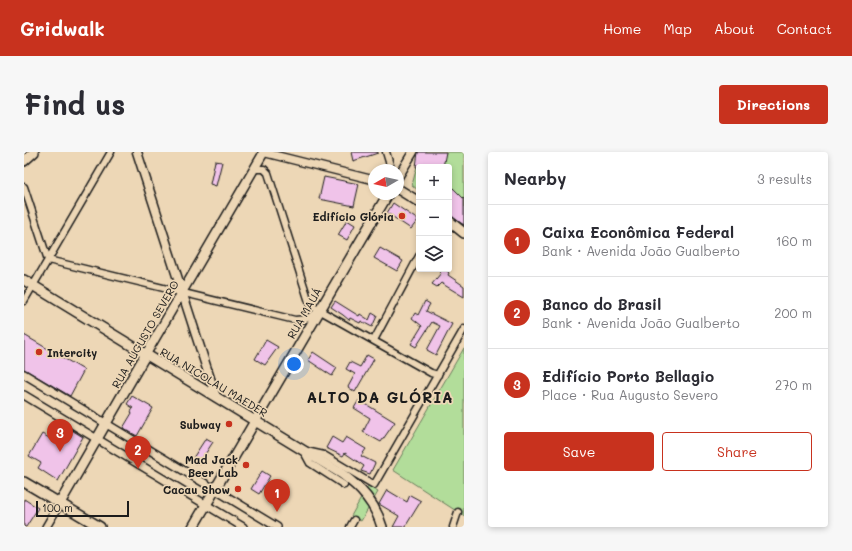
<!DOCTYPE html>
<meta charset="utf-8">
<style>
:root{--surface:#fff;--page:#f7f7f7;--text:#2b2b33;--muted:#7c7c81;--line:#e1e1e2;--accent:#c8321e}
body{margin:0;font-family:Mali,sans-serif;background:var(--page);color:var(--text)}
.controls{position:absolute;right:12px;top:12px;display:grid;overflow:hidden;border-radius:4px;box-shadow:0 2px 6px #0003}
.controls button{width:36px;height:36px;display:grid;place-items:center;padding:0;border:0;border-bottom:1px solid var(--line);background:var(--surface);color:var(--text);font:20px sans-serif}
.compass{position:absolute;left:344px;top:12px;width:36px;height:36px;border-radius:50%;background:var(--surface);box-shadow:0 2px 6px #0003;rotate:261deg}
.scale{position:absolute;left:12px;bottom:10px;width:93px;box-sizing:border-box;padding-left:4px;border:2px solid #1c1c1c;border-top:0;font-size:11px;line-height:14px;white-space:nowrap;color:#1c1c1c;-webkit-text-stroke:3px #edd7b6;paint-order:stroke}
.you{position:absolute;left:270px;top:212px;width:14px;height:14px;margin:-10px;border:3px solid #fff;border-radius:50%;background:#1a73e8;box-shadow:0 0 0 6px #1a73e833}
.badge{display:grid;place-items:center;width:26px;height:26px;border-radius:50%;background:var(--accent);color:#fff;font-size:13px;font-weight:700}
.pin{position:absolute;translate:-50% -33px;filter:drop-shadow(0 1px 2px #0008)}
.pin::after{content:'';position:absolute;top:21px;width:14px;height:12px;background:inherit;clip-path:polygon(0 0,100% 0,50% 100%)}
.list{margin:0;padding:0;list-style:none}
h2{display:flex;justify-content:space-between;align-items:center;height:52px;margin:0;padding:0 16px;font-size:17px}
h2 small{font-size:13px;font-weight:400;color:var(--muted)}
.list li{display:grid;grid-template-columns:26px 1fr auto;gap:12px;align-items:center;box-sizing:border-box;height:72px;padding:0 16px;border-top:1px solid var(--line)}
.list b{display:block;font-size:15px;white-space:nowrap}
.list p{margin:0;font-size:13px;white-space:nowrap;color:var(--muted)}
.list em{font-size:13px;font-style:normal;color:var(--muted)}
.actions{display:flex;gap:8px;padding:12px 16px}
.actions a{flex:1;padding:9px 0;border:1px solid var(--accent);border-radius:4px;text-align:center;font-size:14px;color:var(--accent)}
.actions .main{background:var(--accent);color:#fff}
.icon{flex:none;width:22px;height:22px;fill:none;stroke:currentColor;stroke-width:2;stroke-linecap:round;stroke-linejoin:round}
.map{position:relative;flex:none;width:440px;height:375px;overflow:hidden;border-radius:4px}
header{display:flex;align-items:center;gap:24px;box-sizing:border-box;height:56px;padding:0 20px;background:var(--accent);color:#fff}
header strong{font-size:19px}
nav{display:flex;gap:22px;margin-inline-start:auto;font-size:14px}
.intro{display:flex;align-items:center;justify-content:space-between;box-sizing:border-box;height:96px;padding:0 24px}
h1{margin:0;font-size:28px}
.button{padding:10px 18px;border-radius:4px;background:var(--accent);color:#fff;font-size:14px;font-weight:700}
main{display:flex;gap:24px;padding:0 24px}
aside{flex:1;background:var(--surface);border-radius:4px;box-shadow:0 2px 6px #0003}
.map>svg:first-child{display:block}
</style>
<header>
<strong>Gridwalk</strong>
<nav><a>Home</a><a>Map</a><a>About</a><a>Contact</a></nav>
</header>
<div class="intro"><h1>Find us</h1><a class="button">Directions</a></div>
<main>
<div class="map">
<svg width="440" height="375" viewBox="0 0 440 375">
<rect width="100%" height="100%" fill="#edd7b6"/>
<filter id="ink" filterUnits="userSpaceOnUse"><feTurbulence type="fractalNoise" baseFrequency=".025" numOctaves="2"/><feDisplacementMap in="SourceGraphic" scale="8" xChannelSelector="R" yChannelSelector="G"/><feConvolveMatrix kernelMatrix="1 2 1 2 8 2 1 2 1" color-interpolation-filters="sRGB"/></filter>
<g filter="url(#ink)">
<path fill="#b2dd9a" stroke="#677c5b" d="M397 0H440V72L425 62V15H395V39L388 33Z
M440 196V364L369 318Z
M344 334 354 340 337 369 327 364Z"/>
<path fill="#f0c3e9" stroke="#1c1c1c" d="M327 0H354V1L329 9Z
M394 0H422L419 15H392Z
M191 9 198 10 192 34 186 32Z
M300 25 335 32 330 54 295 47Z
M425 32 440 47V73L425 63Z
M369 51 394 68 387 77 363 61Z
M323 68 331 73 323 88 314 83Z
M356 96 379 109 373 119 350 106Z
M413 117H421L425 121 424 123 440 134V145L417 131 413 135 408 132 417 121Z
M311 149 335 164 336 162 345 168 348 161 353 164 348 175 337 169 336 171 326 166 325 168 319 163 307 155Z
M401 149 406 152 402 159 428 172 412 203 403 198 416 174 408 170 392 195 387 192 398 174 388 166 391 161 394 163Z
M0 183 60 218 46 244 0 217Z
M242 188 254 195 241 213 231 207Z
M289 200 313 216 308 224 284 208Z
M343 203 350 207 331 240 324 235 331 222 322 217 326 210 336 215Z
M108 244 129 256 113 284 99 276 108 261 107 260 109 256 103 252Z
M335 248 371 270 357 290 339 280 346 266 330 256Z
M38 272 59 285 34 329 14 316 17 311 5 304 18 282 29 288Z
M308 285 318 291 322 285 342 297 337 304 351 311 346 322 337 319 340 314 321 301 319 304 302 296Z
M182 286 189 290 174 313 167 309Z
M238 319 246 324 235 342 227 337Z
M363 338 383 350 386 343 397 349 381 375H369L375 364 355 352Z
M0 347 14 356 2 375H0Z"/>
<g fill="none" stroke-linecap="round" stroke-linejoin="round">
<g stroke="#1c1c1c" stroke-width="9">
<path id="minor" d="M362 0 366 13
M230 17H240L244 21 286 153 407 221 414 223
M0 35 24 108
M24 108 271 168 282 167 292 161
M0 149 87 0
M350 188 395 104
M282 299 300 303 350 333 440 177
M280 300 286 311 320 333
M326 375 330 368
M429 375 434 360"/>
</g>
<g stroke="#1c1c1c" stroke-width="10">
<path id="tertiary" d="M238 0 350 28
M0 222 253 375
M0 243 219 375
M22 375 36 351"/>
</g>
<g stroke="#1c1c1c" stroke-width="11">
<path id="secondary" d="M113 0 192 245
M374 25 389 0
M122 202 240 0"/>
</g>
<g stroke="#1c1c1c" stroke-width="12">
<path id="primary" d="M0 9 10 0
M374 37 395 50
M425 69 440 81
M0 128 318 322C337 336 351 351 358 375
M0 330 76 375
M36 351 122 202
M169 375 364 42"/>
</g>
<use href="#minor" stroke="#edd7b6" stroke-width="6"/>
<use href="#tertiary" stroke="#edd7b6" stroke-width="7"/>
<use href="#secondary" stroke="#edd7b6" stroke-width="8"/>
<use href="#primary" stroke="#edd7b6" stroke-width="9"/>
</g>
</g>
<g fill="#c8321e" stroke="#edd7b6" stroke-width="1.5">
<circle cx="378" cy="64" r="4"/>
<circle cx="15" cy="200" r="4"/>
<circle cx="205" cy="272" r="4"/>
<circle cx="222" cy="313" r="4"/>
<circle cx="214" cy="337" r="4"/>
</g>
<g text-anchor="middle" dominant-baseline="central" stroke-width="3.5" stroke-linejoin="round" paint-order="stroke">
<g font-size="11" font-weight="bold" fill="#1c1c1c" stroke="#edd7b6" text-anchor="end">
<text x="370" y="64">Edifício Glória</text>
<text x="23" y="200" text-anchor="start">Intercity</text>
<text x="197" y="272">Subway</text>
<text x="214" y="307">Mad Jack<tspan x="214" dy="13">Beer Lab</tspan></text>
<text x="206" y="337">Cacau Show</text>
</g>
<g font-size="11" fill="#1c1c1c" stroke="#edd7b6">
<text transform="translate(280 161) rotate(-60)">RUA MAUÁ</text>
<text transform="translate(121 182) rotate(-60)">RUA AUGUSTO SEVERO</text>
<text transform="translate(190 230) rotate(31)">RUA NICOLAU MAEDER</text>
</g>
<g font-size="15" font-weight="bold" letter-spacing="1" fill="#1c1c1c" stroke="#edd7b6">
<text x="356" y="245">ALTO DA GLÓRIA</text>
</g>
</g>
</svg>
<div class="controls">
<button>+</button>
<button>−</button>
<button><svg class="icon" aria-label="layers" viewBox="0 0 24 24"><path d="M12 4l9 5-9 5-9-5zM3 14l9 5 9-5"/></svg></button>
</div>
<svg class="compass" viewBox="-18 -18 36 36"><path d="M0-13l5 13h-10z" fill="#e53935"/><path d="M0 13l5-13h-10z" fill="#7c7c81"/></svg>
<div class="scale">100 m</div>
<div class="you"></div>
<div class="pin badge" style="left:253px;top:360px">1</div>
<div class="pin badge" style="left:114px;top:317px">2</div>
<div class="pin badge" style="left:36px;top:300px">3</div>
</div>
<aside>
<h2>Nearby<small>3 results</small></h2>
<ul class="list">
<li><span class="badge">1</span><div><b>Caixa Econômica Federal</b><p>Bank · Avenida João Gualberto</p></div><em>160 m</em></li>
<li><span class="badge">2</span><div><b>Banco do Brasil</b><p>Bank · Avenida João Gualberto</p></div><em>200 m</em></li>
<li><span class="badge">3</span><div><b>Edifício Porto Bellagio</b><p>Place · Rua Augusto Severo</p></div><em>270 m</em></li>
</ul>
<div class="actions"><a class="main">Save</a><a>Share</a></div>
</aside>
</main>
